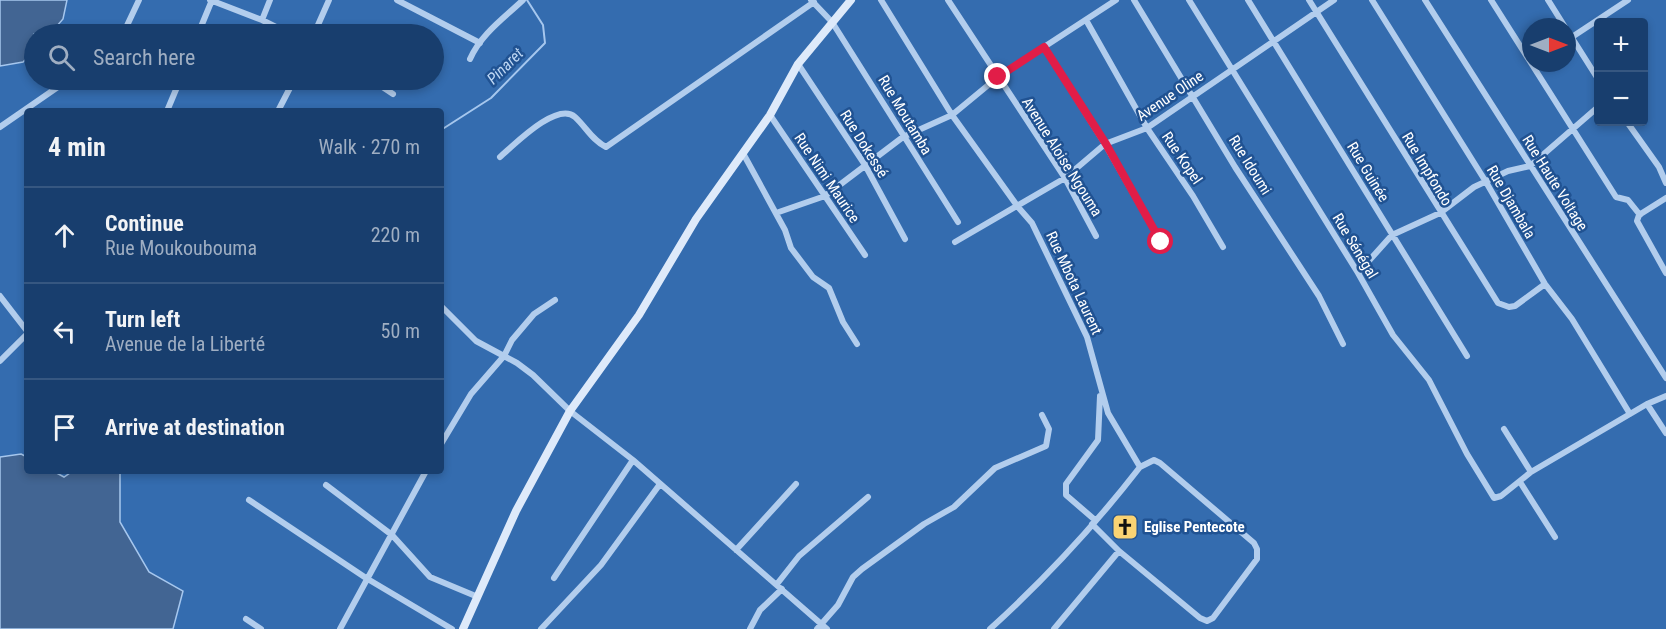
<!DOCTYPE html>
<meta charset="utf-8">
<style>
:root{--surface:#183e6e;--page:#214573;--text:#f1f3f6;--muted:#9faec2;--line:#365781}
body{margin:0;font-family:"Roboto Condensed",sans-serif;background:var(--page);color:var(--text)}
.controls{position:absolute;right:18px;top:18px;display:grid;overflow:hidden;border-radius:6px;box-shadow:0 3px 9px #0003}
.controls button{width:54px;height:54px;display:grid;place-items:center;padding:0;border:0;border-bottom:2px solid var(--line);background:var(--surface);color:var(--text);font:30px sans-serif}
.compass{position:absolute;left:1522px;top:18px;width:54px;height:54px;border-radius:50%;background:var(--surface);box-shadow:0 3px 9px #0003;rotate:90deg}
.stop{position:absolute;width:18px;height:18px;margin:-14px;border:4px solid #e11d48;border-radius:50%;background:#fff}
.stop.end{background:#e11d48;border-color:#fff;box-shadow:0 2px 6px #0008}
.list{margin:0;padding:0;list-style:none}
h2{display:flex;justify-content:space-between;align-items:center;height:78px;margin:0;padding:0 24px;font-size:26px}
h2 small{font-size:20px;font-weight:400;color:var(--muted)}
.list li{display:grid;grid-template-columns:39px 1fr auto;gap:18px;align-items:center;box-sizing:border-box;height:96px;padding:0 24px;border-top:2px solid var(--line)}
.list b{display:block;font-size:22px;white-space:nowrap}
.list p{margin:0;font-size:20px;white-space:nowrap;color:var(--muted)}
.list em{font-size:20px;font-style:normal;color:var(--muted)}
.icon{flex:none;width:33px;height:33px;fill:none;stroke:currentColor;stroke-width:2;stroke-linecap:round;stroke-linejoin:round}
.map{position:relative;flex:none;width:1666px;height:629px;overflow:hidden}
.search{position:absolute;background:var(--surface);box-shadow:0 3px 9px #0003;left:24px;top:24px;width:420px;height:66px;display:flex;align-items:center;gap:15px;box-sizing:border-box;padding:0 21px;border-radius:33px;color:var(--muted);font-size:22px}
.panel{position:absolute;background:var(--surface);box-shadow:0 3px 9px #0003;left:24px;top:108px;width:420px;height:366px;border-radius:6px}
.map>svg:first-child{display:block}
</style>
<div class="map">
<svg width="1666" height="629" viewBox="0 0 1666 629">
<rect width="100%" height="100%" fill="#205292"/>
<path fill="#346caf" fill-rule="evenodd" d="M0 0H1666V629H0ZM1598 22H1644V122H1598ZM1531 27H1567V63H1531ZM34 34H434V80H34ZM27 111H441V471H27Z"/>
<path fill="#426593" stroke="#a6c7ee" stroke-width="1.5" d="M0 0H67L63 19 50 34H34V51L23 62 0 66Z
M21 454 27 457V471H53L64 477 73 471H120V522L149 572 183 591 173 629H0V457Z"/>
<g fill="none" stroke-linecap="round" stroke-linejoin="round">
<path stroke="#a6c7ee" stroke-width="2" d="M441 130 491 98 545 43 543 25 527 0"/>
<path stroke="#b2cded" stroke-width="6" d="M210 0 262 20 290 34
M397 0 480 43
M811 0 832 22 958 222
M881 0 952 115 1018 207 1032 223 1087 337 1108 413 1140 467 1154 460 1160 463 1254 543 1257 549V559L1213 618 1207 621 1200 618 1119 551 1092 524
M948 0 1065 178 1096 236
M1134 0 1235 167 1319 296 1343 344
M1189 0 1358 273 1393 335 1429 380 1467 454 1494 498 1501 496 1531 472 1647 404 1666 396
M1248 0 1467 356
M1309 0 1498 303 1509 307 1515 306 1545 284
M1372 0 1486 182 1545 284 1572 319 1630 414
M1425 0 1666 378
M1491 0 1616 197 1628 200 1640 215
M1548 0 1565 27
M262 20 270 0
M1086 20 1147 128 1193 196 1223 247
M1567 30 1598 79
M123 34 139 0
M198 34 212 0
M314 34 329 0
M1572 37 1628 0
M1044 47 1105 144 1161 242
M470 59C481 34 504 18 523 0
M798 64 865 165 905 239
M372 80 393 94
M167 111 180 80
M278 111 294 80
M770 115 865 255
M1627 122 1659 167 1666 183
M0 127 68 80
M744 155 785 230 791 248 813 277 829 288 843 322 857 344
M500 157C514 145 557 101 575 117 586 127 592 140 606 147L814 2
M1666 198 1639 215 1637 221 1666 273
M776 213 825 196 903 137 952 115 998 77 1116 0
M955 242 1065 178 1105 144 1147 128 1334 0
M1358 273 1392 235 1440 213 1474 187 1508 171 1530 166 1598 107
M0 296 27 331
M441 306 476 341 517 363 533 375 570 411 633 460 827 629
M0 361 27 334
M1647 404 1666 433
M1504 429 1531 472
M441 444 471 394 504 356 512 340 534 314 555 300
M1520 482 1555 537
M326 485 392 535 430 577 478 597
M249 500 366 578 452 629
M1095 520 1066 495V484L1098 440 1100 396
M736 550 796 484
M554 578 633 460
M777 584 799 556 868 497
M246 619 261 629
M340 629 426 471
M541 629 601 565 660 484
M750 629 760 610 782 589
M817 629 838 605 853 577 862 569 924 524 954 507 995 468 1046 446 1049 429 1042 415
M990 629C1044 580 1095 525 1140 467
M1054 629 1119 551"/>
<path stroke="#deeafa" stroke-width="8" d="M463 629 516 511 570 411 639 315 696 219 770 115 798 64 851 0"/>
</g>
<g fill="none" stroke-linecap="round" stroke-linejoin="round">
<path stroke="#e11d48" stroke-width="8" d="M998 77 1044 47 1106 144 1161 242"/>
</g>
<defs>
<g id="church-square" transform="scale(1.35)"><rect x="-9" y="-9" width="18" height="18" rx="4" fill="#fad373" stroke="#205292"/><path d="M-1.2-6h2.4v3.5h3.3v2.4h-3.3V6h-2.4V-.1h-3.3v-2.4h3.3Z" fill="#111"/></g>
</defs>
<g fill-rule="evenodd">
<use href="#church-square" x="1125" y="527"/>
</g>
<g text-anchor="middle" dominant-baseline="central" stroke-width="5" stroke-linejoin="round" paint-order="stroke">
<g font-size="15" fill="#fff" stroke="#205292">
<text transform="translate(1170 96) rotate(-34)">Avenue Oline</text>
<text transform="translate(905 115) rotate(59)">Rue Moutamba</text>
<text transform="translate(864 144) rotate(58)">Rue Dokessé</text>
<text transform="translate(1062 157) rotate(58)">Avenue Aloise Ngouma</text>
<text transform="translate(1182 158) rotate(56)">Rue Kopel</text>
<text transform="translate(1250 165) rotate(58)">Rue Idoumi</text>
<text transform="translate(1427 169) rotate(59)">Rue Impfondo</text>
<text transform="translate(1368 172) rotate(59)">Rue Guinée</text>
<text transform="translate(827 178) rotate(56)">Rue Nimi Maurice</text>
<text transform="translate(1555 183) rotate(58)">Rue Haute Voltage</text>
<text transform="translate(1511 202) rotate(60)">Rue Djambala</text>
<text transform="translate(1355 246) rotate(59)">Rue Sénégal</text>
<text transform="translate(1074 283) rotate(65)">Rue Mbota Laurent</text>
</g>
<g font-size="15" font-weight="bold" fill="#fff" stroke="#205292" text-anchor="start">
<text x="1144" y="527">Eglise Pentecote</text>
</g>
<g font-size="16" font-style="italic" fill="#bed7f4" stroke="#205292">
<text transform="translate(505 66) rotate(-45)">Pinaret</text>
</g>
</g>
</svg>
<div class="controls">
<button>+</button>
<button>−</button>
</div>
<svg class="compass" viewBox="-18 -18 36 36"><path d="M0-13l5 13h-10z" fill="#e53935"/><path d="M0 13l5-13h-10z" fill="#9faec2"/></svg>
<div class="stop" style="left:1161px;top:242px"></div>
<div class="stop end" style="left:998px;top:77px"></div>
<div class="search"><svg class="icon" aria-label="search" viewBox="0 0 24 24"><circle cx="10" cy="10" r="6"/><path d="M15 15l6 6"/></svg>Search here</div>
<section class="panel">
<h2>4 min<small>Walk · 270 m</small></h2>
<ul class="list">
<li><svg class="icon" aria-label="ahead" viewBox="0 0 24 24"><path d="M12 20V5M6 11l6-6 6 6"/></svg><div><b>Continue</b><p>Rue Moukoubouma</p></div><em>220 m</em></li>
<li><svg class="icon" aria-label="left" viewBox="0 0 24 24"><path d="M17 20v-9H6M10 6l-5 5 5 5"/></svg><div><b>Turn left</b><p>Avenue de la Liberté</p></div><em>50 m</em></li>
<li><svg class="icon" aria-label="arrive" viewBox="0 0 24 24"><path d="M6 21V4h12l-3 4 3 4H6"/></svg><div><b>Arrive at destination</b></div></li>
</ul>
</section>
</div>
